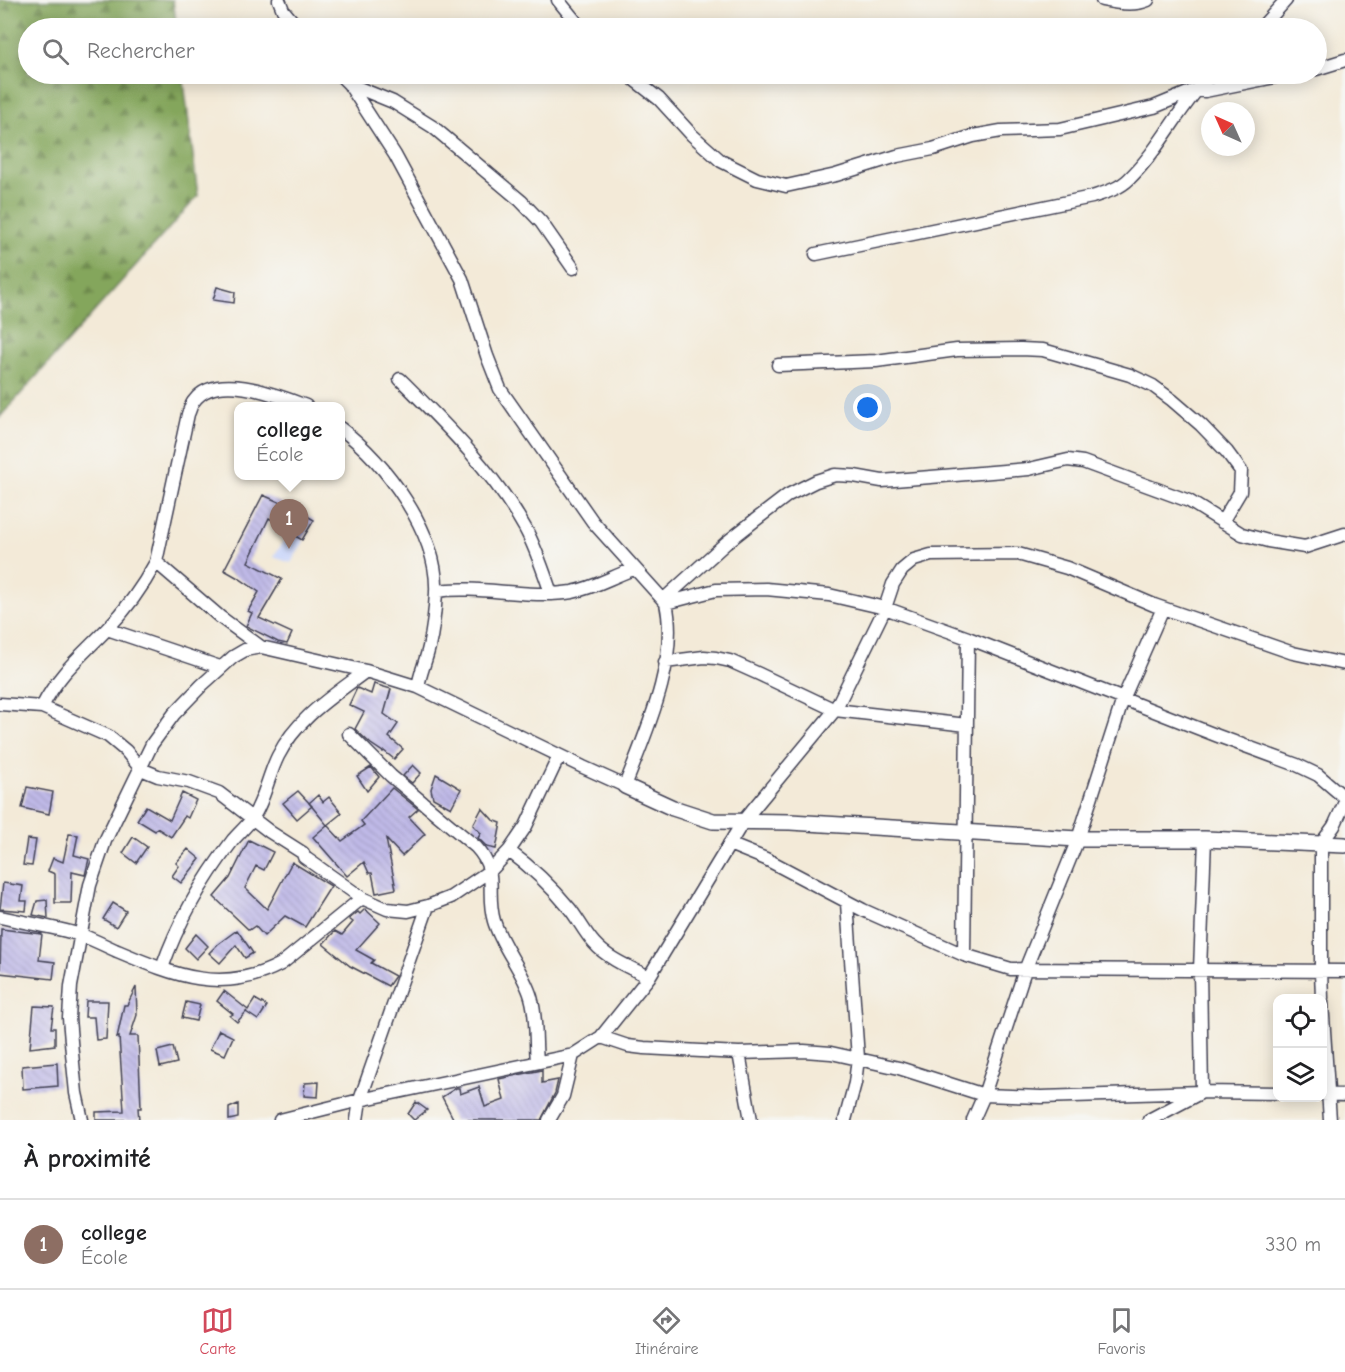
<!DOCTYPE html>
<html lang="fr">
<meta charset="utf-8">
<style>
:root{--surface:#fff;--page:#f2f2f2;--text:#202124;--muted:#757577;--line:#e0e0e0;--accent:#d1495b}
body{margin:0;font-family:"Comic Neue",sans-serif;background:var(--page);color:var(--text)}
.controls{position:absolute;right:18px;bottom:18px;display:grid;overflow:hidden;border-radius:12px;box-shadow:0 3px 15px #0003}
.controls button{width:54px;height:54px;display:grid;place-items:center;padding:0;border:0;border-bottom:2px solid var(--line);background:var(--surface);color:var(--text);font:30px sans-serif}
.compass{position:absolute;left:1201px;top:102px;width:54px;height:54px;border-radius:50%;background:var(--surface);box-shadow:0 3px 15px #0003;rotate:315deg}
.you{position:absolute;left:868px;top:408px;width:21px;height:21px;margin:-15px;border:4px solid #fff;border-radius:50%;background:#1a73e8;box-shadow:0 0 0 9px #1a73e833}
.badge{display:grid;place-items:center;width:39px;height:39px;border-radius:50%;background:var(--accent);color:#fff;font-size:20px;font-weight:700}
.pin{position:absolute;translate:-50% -50px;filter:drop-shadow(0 2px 3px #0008)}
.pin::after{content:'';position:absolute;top:32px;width:21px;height:18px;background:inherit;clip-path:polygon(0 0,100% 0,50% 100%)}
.popup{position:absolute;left:234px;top:402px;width:111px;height:78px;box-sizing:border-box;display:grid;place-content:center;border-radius:12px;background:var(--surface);filter:drop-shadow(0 2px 4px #0005);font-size:20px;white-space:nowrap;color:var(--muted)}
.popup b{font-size:22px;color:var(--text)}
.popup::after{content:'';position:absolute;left:50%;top:100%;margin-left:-12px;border:12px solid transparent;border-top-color:var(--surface)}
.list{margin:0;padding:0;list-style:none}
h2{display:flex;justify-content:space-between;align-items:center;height:78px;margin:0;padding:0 24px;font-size:26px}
h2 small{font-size:20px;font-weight:400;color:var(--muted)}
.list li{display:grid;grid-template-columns:39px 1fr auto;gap:18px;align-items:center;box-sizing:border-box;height:90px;padding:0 24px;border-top:2px solid var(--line)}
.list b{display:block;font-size:22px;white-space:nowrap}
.list p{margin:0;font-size:20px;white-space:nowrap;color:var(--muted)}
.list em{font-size:20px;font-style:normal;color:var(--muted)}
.icon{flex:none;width:33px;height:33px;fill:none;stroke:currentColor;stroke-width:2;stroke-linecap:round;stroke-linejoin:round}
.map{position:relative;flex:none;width:1345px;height:1120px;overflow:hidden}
.search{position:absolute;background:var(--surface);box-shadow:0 3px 15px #0003;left:18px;right:18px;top:18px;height:66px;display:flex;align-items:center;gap:15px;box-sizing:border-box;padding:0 21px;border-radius:33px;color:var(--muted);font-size:22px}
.sheet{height:168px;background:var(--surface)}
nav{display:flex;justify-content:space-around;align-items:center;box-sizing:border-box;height:84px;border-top:2px solid var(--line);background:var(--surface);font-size:16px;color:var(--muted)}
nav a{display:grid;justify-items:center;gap:3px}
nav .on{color:var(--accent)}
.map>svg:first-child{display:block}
</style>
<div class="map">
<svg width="1345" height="1120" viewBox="0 0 1345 1120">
<defs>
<pattern id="forest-firs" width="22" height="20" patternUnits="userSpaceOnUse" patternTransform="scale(1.5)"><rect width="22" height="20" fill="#84a65b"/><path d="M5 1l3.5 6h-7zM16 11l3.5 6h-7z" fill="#6c874c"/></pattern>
<pattern id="building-back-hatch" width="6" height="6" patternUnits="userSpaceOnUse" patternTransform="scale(1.5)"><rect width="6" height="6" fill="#bfb9e7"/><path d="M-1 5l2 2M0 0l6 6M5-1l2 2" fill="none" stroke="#a49fc7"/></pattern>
</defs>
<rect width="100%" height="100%" fill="#f6f6f2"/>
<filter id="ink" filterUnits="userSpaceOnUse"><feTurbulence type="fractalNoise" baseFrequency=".0167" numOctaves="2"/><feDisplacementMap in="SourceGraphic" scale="12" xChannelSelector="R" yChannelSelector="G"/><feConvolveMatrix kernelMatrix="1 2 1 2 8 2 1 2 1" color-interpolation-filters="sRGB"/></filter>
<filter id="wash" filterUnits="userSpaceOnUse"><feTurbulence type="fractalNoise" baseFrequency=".008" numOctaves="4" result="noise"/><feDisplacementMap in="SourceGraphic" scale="24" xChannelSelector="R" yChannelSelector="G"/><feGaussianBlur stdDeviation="1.35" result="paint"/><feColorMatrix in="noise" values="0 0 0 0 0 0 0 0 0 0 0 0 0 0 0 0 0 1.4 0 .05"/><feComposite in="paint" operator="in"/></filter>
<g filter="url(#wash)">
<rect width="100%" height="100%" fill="#f3ead8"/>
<path fill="#d0daf9" d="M290 533 304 541 291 563 273 557Z"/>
<path fill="url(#forest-firs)" stroke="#53644b" stroke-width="1.5" d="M0 0H173L177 28H28V74H183L198 196 0 417Z"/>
<g id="blocks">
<path fill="url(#building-back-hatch)" d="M217 287 235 292 234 303 213 300Z
M263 495 295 509 314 520 302 540 290 533 292 530 269 518 248 562 282 579 259 618 292 633 287 644 278 642 246 626 252 613 248 611 259 592 240 579 224 570Z
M374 684 391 689 384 714 398 724 389 737 403 749 394 759 384 751 383 752 371 744 355 729 364 712 349 705 357 688 371 694Z
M413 765 421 773 412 783 403 776Z
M371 767 379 777 367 791 357 776Z
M436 774 461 789 451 808 433 798 431 789Z
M27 787 53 792 49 814 22 808Z
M392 788 418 809 409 817 425 834 402 856 386 839 396 889 376 893 372 873H369L364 862 347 876 313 837 327 825 342 841 364 825 361 821Z
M298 791 312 806 297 819 283 803Z
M182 793 196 800 188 818 185 816 171 837 157 828 155 831 137 820 146 806 170 820Z
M318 795 323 802 329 797 342 813 327 825 309 803Z
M482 808 493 820 501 823 496 849 487 847 478 838 481 833 473 825Z
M69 834 78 835 74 855 89 859 85 875 72 872 71 903H55V874L48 871 53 858 63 862Z
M133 837 147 847 136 863 123 853Z
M27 839 36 840 32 866 23 865Z
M249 840 273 852 264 870 256 866 245 888 267 909 292 862 331 886 305 927 285 916 264 936 255 926 249 930 214 897 230 878Z
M188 849 200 859 181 883 172 876 179 866 176 863Z
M3 883 23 886 21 901H27L26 911 0 909Z
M47 900 48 918 33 915 37 901Z
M113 903 126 911 116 927 103 919Z
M365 909 380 923 356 950 374 960 371 963 395 976 388 986 350 966 323 944 335 931 342 935 353 922 349 919 358 912 360 914Z
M1 929 42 934 39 960 55 962 53 979 0 973Z
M237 930 253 953 245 958 236 945 220 963 209 953 218 944Z
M196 934 208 946 196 959 185 948Z
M136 987 137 1015 130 1036H138L141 1108H138L139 1120H96V1112L124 1111 119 1037 117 1038 124 1005H127Z
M224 991 248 1010 255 999 267 1006 258 1020 246 1012 247 1011 237 1022 230 1016 233 1014 217 1001Z
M86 1001H108L106 1039 96 1040 94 1017H85Z
M186 1002 200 1005 196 1021 182 1018Z
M34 1006 54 1007 51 1028H55V1045L30 1048Z
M219 1030 233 1037 225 1055 210 1049Z
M173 1047 177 1063 160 1067 157 1051Z
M57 1063 58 1086 23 1089 22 1066Z
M542 1070V1083L558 1080 555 1093 541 1120H454L442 1097 456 1088H459L460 1094 479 1087 485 1107 504 1100 499 1079Z
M319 1082 318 1097 304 1096 305 1083Z
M416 1102 427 1110 414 1120 408 1114Z
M238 1104V1118L229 1120V1108Z"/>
</g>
</g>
<g filter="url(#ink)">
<use href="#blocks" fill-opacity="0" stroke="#414053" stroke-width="1.5"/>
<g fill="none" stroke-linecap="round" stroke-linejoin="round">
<g stroke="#414053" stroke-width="15">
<path id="minor" d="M279 0 283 10 298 28
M558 0 581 28
M1102 0C1115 3 1135 6 1148 0
M1261 28 1286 0
M1316 69 1345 60
M627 74 659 99 692 135 721 161 757 179 786 186 836 175 897 156 933 149 973 136 1001 131 1060 129 1154 107 1195 90 1205 91 1290 74
M349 84 393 102 433 127 521 201 541 222 573 268
M816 254 1092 197C1104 193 1119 189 1129 179 1161 148 1180 105 1211 74
M778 365 876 361 957 350 1021 349 1043 350 1130 375 1153 386 1172 400 1201 425 1227 452 1241 471 1240 492 1222 522
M400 379C446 425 493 471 525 528 536 548 543 570 551 593
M340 428C385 462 439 533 436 593 435 610 433 630 429 647 426 661 420 673 418 687
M156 562 220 617 261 647
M436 591C481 585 527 599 572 592 594 588 613 576 634 569
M663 600 726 543 754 521 788 495 816 481 835 475 854 476 882 481 1029 469 1068 460 1083 462 1189 501 1242 534 1268 541 1305 547 1345 534
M666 603 716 590 766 589 829 595 885 608 968 638 1218 736 1297 765 1318 775 1345 798
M107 629 220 667
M665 662 704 657 716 658 730 661 759 674 835 710 967 725
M0 704 42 707 108 736 126 751 141 769 158 776 189 782 219 793 270 832 303 853 304 857 362 898 387 909 408 911 428 906 451 897 491 870 509 851 526 826 559 756
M42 707C59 673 81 656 107 629 126 610 143 586 156 562L188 414C190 410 191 404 194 401 216 370 279 396 306 406
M349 734 391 776 476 847C500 873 485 891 494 921 502 948 523 970 531 997 537 1017 535 1040 537 1061
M729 844 766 859 863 910 964 955 1011 969 1345 971
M509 851C531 867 552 887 570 909 578 919 585 933 594 943 608 959 631 968 649 977
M0 917C27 923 55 927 81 935 92 939 104 945 115 950 172 974 221 996 281 964L362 898
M964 955 968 638
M162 968C178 922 203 879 233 840 239 833 246 827 251 820 264 802 268 776 278 756 297 718 333 696 366 671
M1322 998 1321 971V844L1334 826 1345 802
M1322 1001 1330 1120
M601 1037 628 1046 644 1048 739 1053 804 1051 831 1053 899 1068 984 1095 1041 1097 1202 1092 1278 1093
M739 1053 751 1120
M1322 1094 1345 1095
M82 1120 76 1093 72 1053 69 1018 71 986 90 885 105 841 152 744 174 714 202 685 233 657 245 650 261 647 366 671 418 687 583 767 625 786C646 732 679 661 666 603L593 522 500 389 487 356 462 279 395 155 349 84 339 74
M280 1120 360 1100 573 1055 601 1037 649 977 744 820 835 710 885 608 893 584 902 570 914 560 931 555 1018 554 1067 568 1154 605 1293 653 1345 664
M357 1120 360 1100 428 906
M549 1120 563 1096 573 1055
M845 1120 855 1083 858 1058 847 903
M973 1120 984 1095 1025 970 1078 839 1123 699 1163 608
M1149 1120 1202 1092 1200 970 1205 839"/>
</g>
<g stroke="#414053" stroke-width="18">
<path id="tertiary" d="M625 786 673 808 713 821 790 822 1078 839H1205L1345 845"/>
</g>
<use href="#minor" stroke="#fff" stroke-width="12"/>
<use href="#tertiary" stroke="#fff" stroke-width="15"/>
</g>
</g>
</svg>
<div class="controls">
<button><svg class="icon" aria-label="locate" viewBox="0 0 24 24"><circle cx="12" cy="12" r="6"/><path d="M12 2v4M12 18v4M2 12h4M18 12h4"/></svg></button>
<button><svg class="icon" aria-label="layers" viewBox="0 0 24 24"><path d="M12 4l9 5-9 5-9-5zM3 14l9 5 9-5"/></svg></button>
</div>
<svg class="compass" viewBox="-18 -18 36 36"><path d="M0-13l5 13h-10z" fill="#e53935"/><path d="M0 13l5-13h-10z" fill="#757577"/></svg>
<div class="you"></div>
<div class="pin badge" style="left:289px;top:549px;background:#8d6e63">1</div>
<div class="popup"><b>college</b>École</div>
<div class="search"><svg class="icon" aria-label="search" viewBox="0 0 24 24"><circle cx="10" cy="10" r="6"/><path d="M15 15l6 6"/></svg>Rechercher</div>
</div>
<section class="sheet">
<h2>À proximité<small></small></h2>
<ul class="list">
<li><span class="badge" style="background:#8d6e63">1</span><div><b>college</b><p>École</p></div><em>330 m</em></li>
</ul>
</section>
<nav>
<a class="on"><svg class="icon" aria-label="map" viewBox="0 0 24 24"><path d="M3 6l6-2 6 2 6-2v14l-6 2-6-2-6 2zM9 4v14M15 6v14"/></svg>Carte</a>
<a><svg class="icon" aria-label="directions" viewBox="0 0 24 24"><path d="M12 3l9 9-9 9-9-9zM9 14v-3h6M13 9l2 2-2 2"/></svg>Itinéraire</a>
<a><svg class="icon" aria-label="saved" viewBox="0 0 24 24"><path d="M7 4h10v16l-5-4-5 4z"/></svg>Favoris</a>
</nav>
